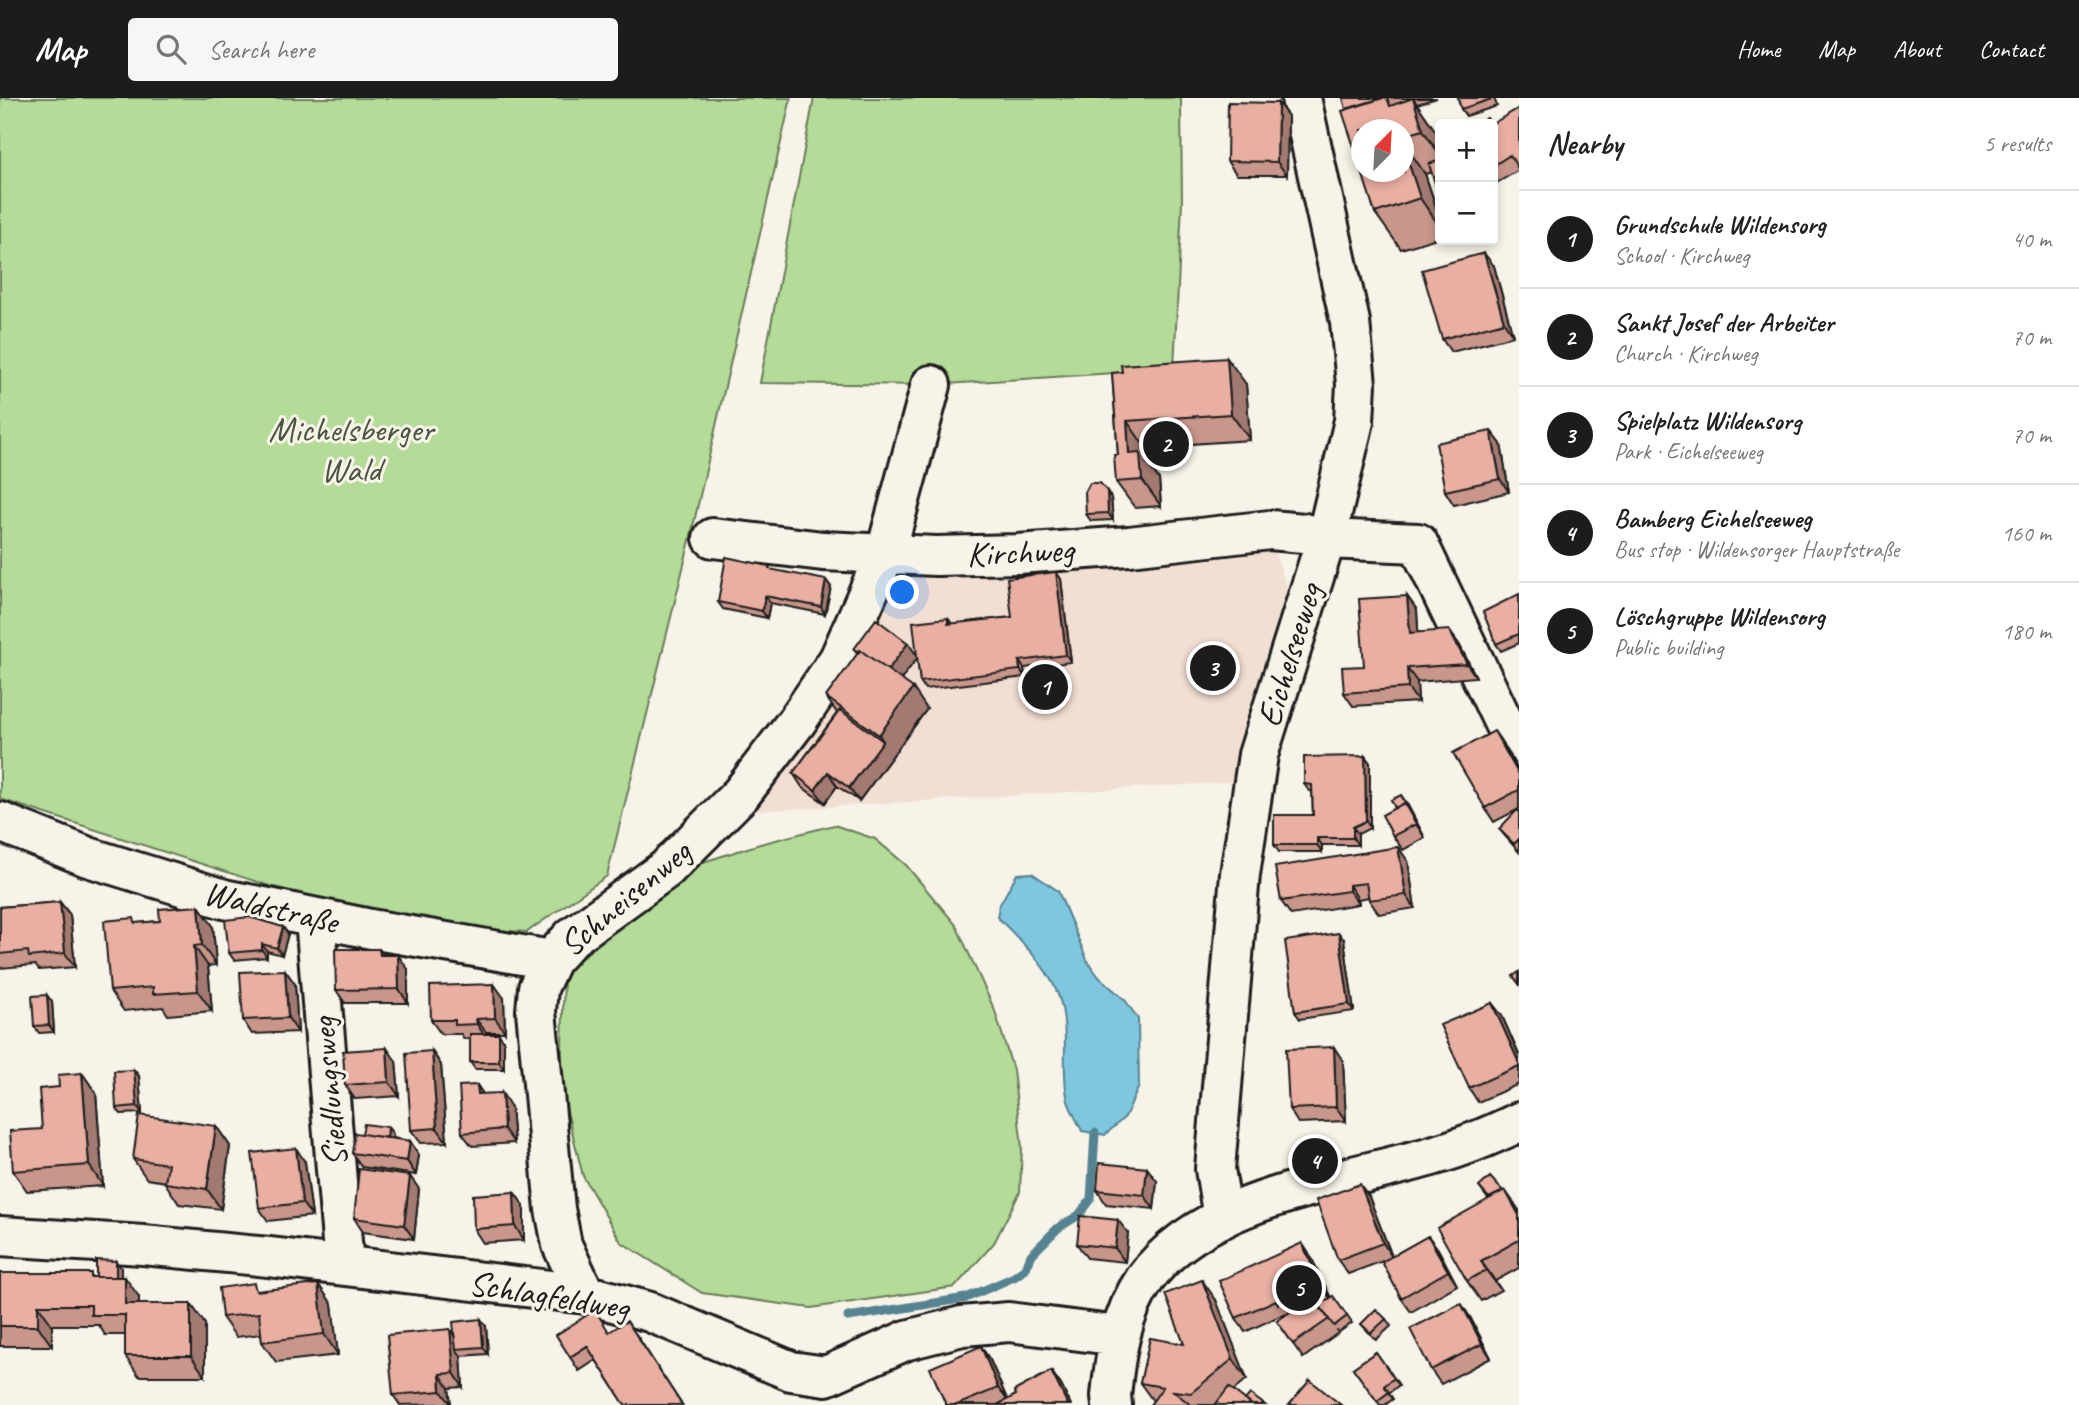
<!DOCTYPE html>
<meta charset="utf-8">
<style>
:root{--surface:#fff;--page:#f6f6f6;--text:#222;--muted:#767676;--line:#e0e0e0;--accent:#1c1c1c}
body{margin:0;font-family:Caveat,sans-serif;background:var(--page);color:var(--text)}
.controls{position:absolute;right:21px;top:21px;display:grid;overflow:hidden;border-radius:7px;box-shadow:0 4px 10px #0003}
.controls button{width:63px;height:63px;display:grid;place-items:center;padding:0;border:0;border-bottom:2px solid var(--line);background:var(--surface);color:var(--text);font:35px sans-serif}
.compass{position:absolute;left:1351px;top:21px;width:63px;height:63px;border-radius:50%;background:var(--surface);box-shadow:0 4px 10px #0003;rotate:24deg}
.you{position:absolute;left:903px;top:495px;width:24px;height:24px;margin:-18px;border:5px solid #fff;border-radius:50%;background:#1a73e8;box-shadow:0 0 0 10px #1a73e833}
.badge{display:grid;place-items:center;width:46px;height:46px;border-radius:50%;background:var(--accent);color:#fff;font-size:23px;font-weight:700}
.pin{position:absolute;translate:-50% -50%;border:4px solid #fff;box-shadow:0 2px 7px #0006}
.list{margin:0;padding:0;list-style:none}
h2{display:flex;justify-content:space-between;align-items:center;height:91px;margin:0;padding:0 28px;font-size:30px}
h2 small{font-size:23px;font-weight:400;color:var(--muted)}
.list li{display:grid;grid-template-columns:46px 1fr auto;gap:21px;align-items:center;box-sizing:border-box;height:98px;padding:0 28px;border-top:2px solid var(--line)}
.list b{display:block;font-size:26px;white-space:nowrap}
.list p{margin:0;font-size:23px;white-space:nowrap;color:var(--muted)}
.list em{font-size:23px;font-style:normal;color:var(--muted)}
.icon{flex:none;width:38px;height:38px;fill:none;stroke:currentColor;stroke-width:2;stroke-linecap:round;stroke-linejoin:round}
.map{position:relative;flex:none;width:1519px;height:1307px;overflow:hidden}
header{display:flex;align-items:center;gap:42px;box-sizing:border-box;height:98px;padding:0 35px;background:var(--accent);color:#fff}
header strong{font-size:33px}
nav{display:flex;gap:38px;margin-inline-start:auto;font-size:24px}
.search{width:490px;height:63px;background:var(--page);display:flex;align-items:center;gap:18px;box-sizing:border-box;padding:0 24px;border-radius:7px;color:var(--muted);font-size:26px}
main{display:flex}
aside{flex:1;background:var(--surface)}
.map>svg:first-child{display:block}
</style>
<header>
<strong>Map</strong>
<div class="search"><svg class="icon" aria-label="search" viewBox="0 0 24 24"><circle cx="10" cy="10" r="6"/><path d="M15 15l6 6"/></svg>Search here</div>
<nav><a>Home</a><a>Map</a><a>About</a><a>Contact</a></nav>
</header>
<main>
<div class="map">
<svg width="1519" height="1307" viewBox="0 0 1519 1307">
<rect width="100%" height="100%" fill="#f7f3e8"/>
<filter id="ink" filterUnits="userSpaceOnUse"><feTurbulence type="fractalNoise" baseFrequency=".0143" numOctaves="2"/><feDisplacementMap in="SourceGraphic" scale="14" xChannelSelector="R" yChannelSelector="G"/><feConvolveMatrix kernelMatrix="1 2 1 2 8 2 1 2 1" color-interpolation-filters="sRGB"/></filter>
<g filter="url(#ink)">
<path fill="#f2dfd3" d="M1273 449 1287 489 1238 647 1234 684 743 714 891 473Z"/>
<path fill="#b4db97" stroke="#687c5a" stroke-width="2" d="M0 0H791L689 446 607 778 527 834 437 829 270 788 0 701Z
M814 0H1181L1182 105 1174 271 931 287 760 285Z
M834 727 875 741 906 767 956 827 995 913 1013 972 1022 1049 1020 1094 994 1145 955 1189 811 1210 702 1195 621 1144 583 1078 561 989 564 874 697 766 760 746Z"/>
<path fill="#7ec7df" stroke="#578391" stroke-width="2" d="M1032 775 1058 793 1088 864 1099 879 1125 902 1138 921 1139 988 1125 1019 1105 1037 1082 1033C1078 1024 1071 1013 1068 1003 1061 975 1068 945 1063 916 1058 877 1024 846 997 819L999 808 1017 776Z"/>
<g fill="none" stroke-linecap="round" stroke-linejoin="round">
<path stroke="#578391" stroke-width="9" d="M848 1219 966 1200 1014 1179 1025 1171 1031 1157 1058 1130 1079 1117 1091 1101 1095 1035"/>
<g stroke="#1c1c1c" stroke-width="44">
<path id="minor" d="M713 440 823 453 936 458 1018 456 1129 448 1270 432 1304 435 1326 441 1418 445 1519 657
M0 724 88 759 224 801 376 832 551 862
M315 821 344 1167
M1223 1120 1215 1071 1240 776 1258 657 1326 441 1354 323 1356 286 1350 224 1301 0
M0 1138 143 1147 269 1159 585 1196 650 1214 791 1273 826 1278 907 1242 962 1228 1009 1224 1119 1238
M585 1196 562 1147 555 1111 536 913 538 890 551 862 572 839 666 771 741 696 797 623 839 561 886 454 931 287
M1112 1307 1111 1298C1115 1257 1121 1216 1145 1181 1205 1097 1343 1085 1435 1057 1464 1049 1492 1037 1519 1024"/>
</g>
<use href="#minor" stroke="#f7f3e8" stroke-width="38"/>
</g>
<path fill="#c8968b" stroke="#1c1c1c" stroke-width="2" d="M1343 0H1437L1417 6 1438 37 1440 43V97L1432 74 1425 76 1440 121V139L1401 151 1375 115 1404 74V32L1347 12Z
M1458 0H1494L1497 8 1466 18 1461 11Z
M1278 5 1288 18 1287 77H1237L1227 63Z
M1519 10V72L1493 87V26Z
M1494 168 1513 238 1451 254 1442 241Z
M1112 275 1246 286 1250 342 1145 349 1146 364 1159 381 1161 408 1135 410 1116 384 1118 357Z
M1491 333 1501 346 1509 394 1454 407 1445 393Z
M1107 393 1111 400 1113 422 1091 423 1086 416Z
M1056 474 1061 481 1071 564 1024 570 1025 579 925 591 920 584 917 559 901 582 927 611 859 703 837 688 825 705 802 689 793 675 837 615 826 599 858 556 854 551 917 558 948 520 952 526 1012 519Z
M826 482 831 489 825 516 770 505 767 520 723 511 718 504Z
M1519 496V545L1501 553 1496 546Z
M1407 498 1417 512 1418 534 1459 546 1476 579 1417 584 1418 604 1353 608 1344 595 1364 568Z
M1504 647 1519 674V711L1494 724 1485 710Z
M1365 658 1370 665V730L1358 736V747H1322V754H1279L1274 747 1313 717 1312 693H1309L1304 686Z
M1406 704 1425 740 1403 752 1393 738Z
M1519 714V754L1499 731Z
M1408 763 1415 810 1379 816 1369 802V799L1358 801 1359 806 1291 817 1281 803Z
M60 804 70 817 75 869 39 872 35 867 0 870V809Z
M199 808 213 828 216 867 208 868 212 913 168 917 163 909 124 913 110 893 137 825 160 823Z
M283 829 288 836 282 857 267 853V859L234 862 229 855Z
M1344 842 1354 913 1300 921 1295 914Z
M379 851 384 857 408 871V905H345L336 892Z
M285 872 295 886 298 934 252 936 243 922Z
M504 900 505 934H486V936L504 943V971H475L470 964V941H464L461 936H441L431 922Z
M52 904 54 934 39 935 34 928Z
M1492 905 1502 918 1519 957V986L1478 1004 1469 990Z
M432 953 441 967 447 1044 421 1045 411 1032Z
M396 963 399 998 355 1001 345 987Z
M1343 963 1346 1023 1298 1025 1289 1011Z
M134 972 139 978 142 1015 121 1016 116 1010Z
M82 975 96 995 103 1088 27 1093 13 1073 42 1031 59 989Z
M477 987 483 996 511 1009 514 1045 472 1048 462 1035Z
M216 1028 230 1048 221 1111 179 1106 165 1085 166 1084 147 1081 133 1061Z
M362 1036H393V1040L410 1043 419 1057 416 1077 362 1069 352 1055Z
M305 1064 312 1118 268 1123 259 1110Z
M1147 1070 1157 1083 1154 1111 1106 1106 1097 1092Z
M1479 1089 1519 1112V1170L1495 1183 1501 1192 1481 1203 1467 1183 1488 1101Z
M419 1091 414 1141 363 1134 354 1120Z
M514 1094 524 1108V1142L483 1145 474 1131Z
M1369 1099 1392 1158 1428 1138 1438 1151 1457 1187 1411 1214 1401 1200 1388 1161 1348 1176 1338 1162Z
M1128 1135 1125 1164 1087 1160 1077 1146Z
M1302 1145 1311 1159 1331 1200 1333 1198 1352 1225 1338 1235 1337 1232 1338 1235 1303 1260 1277 1223 1285 1217 1284 1216 1245 1234 1236 1220Z
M121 1170V1179L139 1199V1206L205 1226V1278H139L125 1258V1237H105L99 1227H52V1248H0V1175L96 1179Z
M318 1186 332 1206 338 1257 276 1264 262 1244 261 1236 236 1239 222 1219 260 1193Z
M1216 1202 1247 1281 1233 1293 1245 1302 1265 1307H1150L1153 1303 1140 1285 1184 1246Z
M1470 1219 1491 1260 1441 1286 1431 1272Z
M1386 1221 1391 1228 1376 1242 1361 1226Z
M486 1228 488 1256 461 1258 463 1289 449 1290 451 1306 400 1307 393 1297 455 1238Z
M609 1234 636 1236 682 1307H625L596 1262 579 1273 570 1259Z
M1376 1254 1399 1287 1389 1295 1393 1301 1385 1307H1380L1353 1270Z
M990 1262 1007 1302 1016 1297 1051 1273 1061 1287 1071 1307H946Z"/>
<path fill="#a27a71" stroke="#1c1c1c" stroke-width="2" d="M1413 0 1438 37 1440 43V57L1423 32Z
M1278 5 1288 18 1287 77 1277 64Z
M1404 45 1425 76 1440 121V129L1420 100 1404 51Z
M1484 155 1494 168 1513 238 1504 224Z
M1227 260 1246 286 1250 342 1231 316Z
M1127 323 1145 349 1146 364 1159 381 1161 408 1142 382 1129 356Z
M1491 333 1501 346 1509 394 1500 381Z
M1107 393 1111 400 1113 422 1108 415Z
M1056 474 1061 481 1071 564 1066 557Z
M826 482 831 489 825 516 821 509Z
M765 498 770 505 767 520 762 513Z
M1407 498 1417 512 1419 548 1410 535Z
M1449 532 1459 546 1476 579 1467 566Z
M908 545 918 559 896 588 886 574Z
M1019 563 1024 570 1025 579 1020 572Z
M1407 570 1417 584 1418 604 1408 590Z
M913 590 927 611 859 703 849 690 883 643 879 637Z
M1494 633 1504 647 1519 674V677Z
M1365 658 1370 665V730L1366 723Z
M828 674 837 688 825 705 815 692Z
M1401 697 1406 704 1425 740 1416 726Z
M1353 729 1358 736V747L1353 740Z
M1317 740 1322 747V754L1317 747Z
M1398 749 1408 763 1415 810 1406 797Z
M1349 787 1358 801 1359 806 1349 793Z
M60 804 70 817 75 869 65 855Z
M199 808 213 828 216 867 202 847Z
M283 829 288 836 282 857 277 850Z
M1339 835 1344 842 1354 913 1349 906Z
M262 846 267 853V859L262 852Z
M194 848 208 868 212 913 198 893Z
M398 857 408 871V905L399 891Z
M285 872 295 886 298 934 288 920Z
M494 886 504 900 505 934 495 920Z
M47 897 52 904 54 934 49 927Z
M1492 905 1502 918 1519 957V965Z
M476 921 486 934V940L477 926Z
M499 936 504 943V971L499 964Z
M1334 949 1343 963 1346 1023 1336 1009Z
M387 950 396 963 399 998 389 984Z
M432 953 441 967 447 1044 437 1030Z
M134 972 139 978 142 1015 137 1008Z
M82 975 96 995 103 1088 89 1067Z
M477 987 486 1001 478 996Z
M502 995 511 1009 514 1045 504 1031Z
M216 1028 230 1048 221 1111 207 1091Z
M388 1029 393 1036 391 1052 386 1045Z
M410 1043 419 1057 416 1077 407 1063Z
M296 1050 305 1064 312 1118 302 1105Z
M1147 1070 1157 1083 1154 1111 1144 1097Z
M410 1078 419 1091 414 1141 404 1127Z
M1360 1086 1369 1099 1392 1159 1383 1145Z
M1505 1092 1519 1112V1117Z
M514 1094 524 1108V1142L515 1128Z
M1118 1122 1128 1135 1125 1164 1115 1150Z
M1428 1138 1438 1151 1457 1187 1448 1173Z
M1302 1145 1311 1159 1331 1201 1321 1187Z
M116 1163 121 1170V1189L116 1182Z
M1481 1163 1495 1183 1501 1192 1486 1172Z
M125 1179 139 1199V1226L125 1206Z
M1202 1182 1216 1202 1247 1281 1233 1261Z
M318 1186 332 1206 338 1257 324 1236Z
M1461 1205 1470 1219 1491 1260 1482 1246Z
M191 1206 205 1226V1278L191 1258Z
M38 1207 52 1227V1248L38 1228Z
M481 1221 486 1228 488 1256 483 1249Z
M450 1231 459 1245 456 1251 461 1258 463 1289 454 1275Z
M981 1248 990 1262 1008 1303 998 1290Z
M1051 1273 1061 1287 1071 1307H1068Z
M440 1276 449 1290 451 1306 441 1293Z"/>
<path fill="#e8afa2" stroke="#1c1c1c" stroke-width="2" d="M1343 0H1382L1346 11Z
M1383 0H1387L1390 8 1413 0 1423 32 1404 38V32H1362V73L1342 13Z
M1458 0H1491L1492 1 1461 11Z
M1228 4 1278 5 1277 64 1227 63Z
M1519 10V67L1517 69 1510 57 1493 68 1492 26Z
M1487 20 1491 26H1476Z
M1404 51 1420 100 1375 115 1362 74H1404Z
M1440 62V94L1438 95 1429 66Z
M1484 155 1504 224 1442 241 1422 172Z
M1227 260 1231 316 1127 323 1129 356 1140 355 1142 382 1116 384 1114 357H1118L1112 275 1122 274 1121 267Z
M1491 333 1500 381 1445 393 1436 345Z
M1090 385H1100L1107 393 1108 415 1086 416 1085 394Z
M726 459 769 468V471L826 482 821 509 765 498 762 513 718 504Z
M1056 474 1066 557 1019 563 1020 572 920 584 913 524 948 520V526L1012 519 1007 480Z
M1519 496V536L1496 546 1483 514Z
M1407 498 1410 535 1449 532 1467 566 1407 570 1408 590 1344 595 1342 569 1364 568 1359 501Z
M876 521 908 545 888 572 860 552 859 554 854 551Z
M860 552 913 590 879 637 826 599Z
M840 612 883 643 849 690 828 674 815 692 793 675Z
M1494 633 1519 677V692L1485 710 1453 655Z
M1365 658 1366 723 1353 729V740H1317V747H1274V717H1313L1312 687 1304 686V659Z
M1401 697 1409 712 1404 705 1395 710 1391 702Z
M1404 705 1416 726 1393 738 1382 717Z
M1517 712 1519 714V741L1514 746 1499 731Z
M1398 749 1406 797 1369 802 1366 785 1349 787V793L1281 803 1275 769Z
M60 804 65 855 29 859 28 853 0 856V809Z
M199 808 202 847 194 848 198 893 153 896V889L110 893 104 823 134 820 135 825 160 823 159 811Z
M249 819 283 829 277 850 262 846V852L229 855 225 822Z
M1339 835 1349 906 1295 914 1285 843Z
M335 851H379L380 857H398L399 891 336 892Z
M285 872 288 920 243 922 240 874Z
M1519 874V886L1513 878Z
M494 886 495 920 476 921 477 926 455 927V922H431L430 888Z
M47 897 49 927 34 928 32 898Z
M1492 905 1519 965V968L1469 990 1440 927Z
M470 936H499V964H470Z
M1334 949 1336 1009 1289 1011 1286 951Z
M387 950 389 984 345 987 343 953Z
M432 953 437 1030 411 1032 406 955Z
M134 972 137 1008 116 1010 114 973Z
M82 975 89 1067 13 1073 10 1033 42 1031 39 991 59 989 58 977Z
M477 987 478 996 502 995 504 1031 462 1035 459 988Z
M139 1017 216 1028 207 1091 165 1085 168 1066 133 1061Z
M364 1026 388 1029 387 1040 362 1036Z
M355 1035 410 1043 407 1063 352 1055Z
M296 1050 302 1105 259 1110 252 1055Z
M1099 1065 1147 1070 1144 1097 1097 1092Z
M359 1071 410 1078 404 1127 354 1120Z
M1490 1079 1503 1093 1489 1100 1479 1089Z
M1360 1086 1383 1145 1338 1162 1316 1102Z
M1505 1092 1519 1117V1142L1481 1163 1486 1172 1467 1183 1437 1130Z
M514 1094 515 1128 474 1131 473 1097Z
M1080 1118 1118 1122 1115 1150 1077 1146Z
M1428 1138 1448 1173 1401 1200 1382 1164Z
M1302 1145 1321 1187 1278 1206 1276 1202 1236 1220 1219 1183Z
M96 1162 116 1163V1179H96Z
M0 1175H91V1179H125V1206H191V1258H125V1217H91V1207H38V1228H0Z
M1202 1182 1233 1261 1191 1295 1173 1293 1191 1307H1150L1163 1289 1140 1285 1150 1240 1184 1246 1165 1196Z
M254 1185 256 1193 318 1186 324 1236 262 1244 259 1215 222 1219 219 1190Z
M1313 1198 1329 1221 1293 1246 1277 1223Z
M1333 1198 1347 1218 1334 1228 1319 1208Z
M1461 1205 1482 1246 1431 1272 1410 1231Z
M1376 1211 1386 1221 1371 1235 1361 1226Z
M595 1212 609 1234 627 1223 682 1307H625L587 1248 570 1259 556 1237Z
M481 1221 483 1249 456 1251 453 1224Z
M450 1231 454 1275 440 1276 441 1293 393 1297 387 1237Z
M981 1248 998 1290 957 1307H946L930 1270Z
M1376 1254 1394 1280 1384 1288 1389 1294 1377 1303 1353 1270Z
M1051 1273 1068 1307H997L1016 1297 1014 1293Z
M1310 1282 1341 1307H1289Z
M1229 1289 1252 1307H1215Z
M1250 1296 1265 1307H1252L1245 1302Z"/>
</g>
<g text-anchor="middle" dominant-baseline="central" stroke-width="6" stroke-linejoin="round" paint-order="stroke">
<g font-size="35" fill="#4a5541" stroke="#f7f3e8">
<text x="351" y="331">Michelsberger<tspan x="351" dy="40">Wald</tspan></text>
</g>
<g font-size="35" fill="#1c1c1c" stroke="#f7f3e8">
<text transform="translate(1020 454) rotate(-3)">Kirchweg</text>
<text transform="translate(1289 557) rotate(-73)">Eichelseeweg</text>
<text transform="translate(625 800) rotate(-40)">Schneisenweg</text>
<text transform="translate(271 809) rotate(13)">Waldstraße</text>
<text transform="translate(329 994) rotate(-95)">Siedlungsweg</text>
<text transform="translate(549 1197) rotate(9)">Schlagfeldweg</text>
</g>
</g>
</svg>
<div class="controls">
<button>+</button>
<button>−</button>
</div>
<svg class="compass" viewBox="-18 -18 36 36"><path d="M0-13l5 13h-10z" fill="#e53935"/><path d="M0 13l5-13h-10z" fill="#767676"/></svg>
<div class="you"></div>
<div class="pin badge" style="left:1045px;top:589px">1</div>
<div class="pin badge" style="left:1166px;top:346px">2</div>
<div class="pin badge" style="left:1213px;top:570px">3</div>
<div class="pin badge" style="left:1315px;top:1063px">4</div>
<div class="pin badge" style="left:1299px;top:1190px">5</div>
</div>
<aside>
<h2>Nearby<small>5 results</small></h2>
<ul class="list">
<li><span class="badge">1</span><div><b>Grundschule Wildensorg</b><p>School · Kirchweg</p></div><em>40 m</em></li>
<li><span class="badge">2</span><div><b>Sankt Josef der Arbeiter</b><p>Church · Kirchweg</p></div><em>70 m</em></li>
<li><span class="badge">3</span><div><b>Spielplatz Wildensorg</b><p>Park · Eichelseeweg</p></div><em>70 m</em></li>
<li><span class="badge">4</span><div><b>Bamberg Eichelseeweg</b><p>Bus stop · Wildensorger Hauptstraße</p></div><em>160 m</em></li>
<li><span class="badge">5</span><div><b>Löschgruppe Wildensorg</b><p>Public building</p></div><em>180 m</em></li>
</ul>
</aside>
</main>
